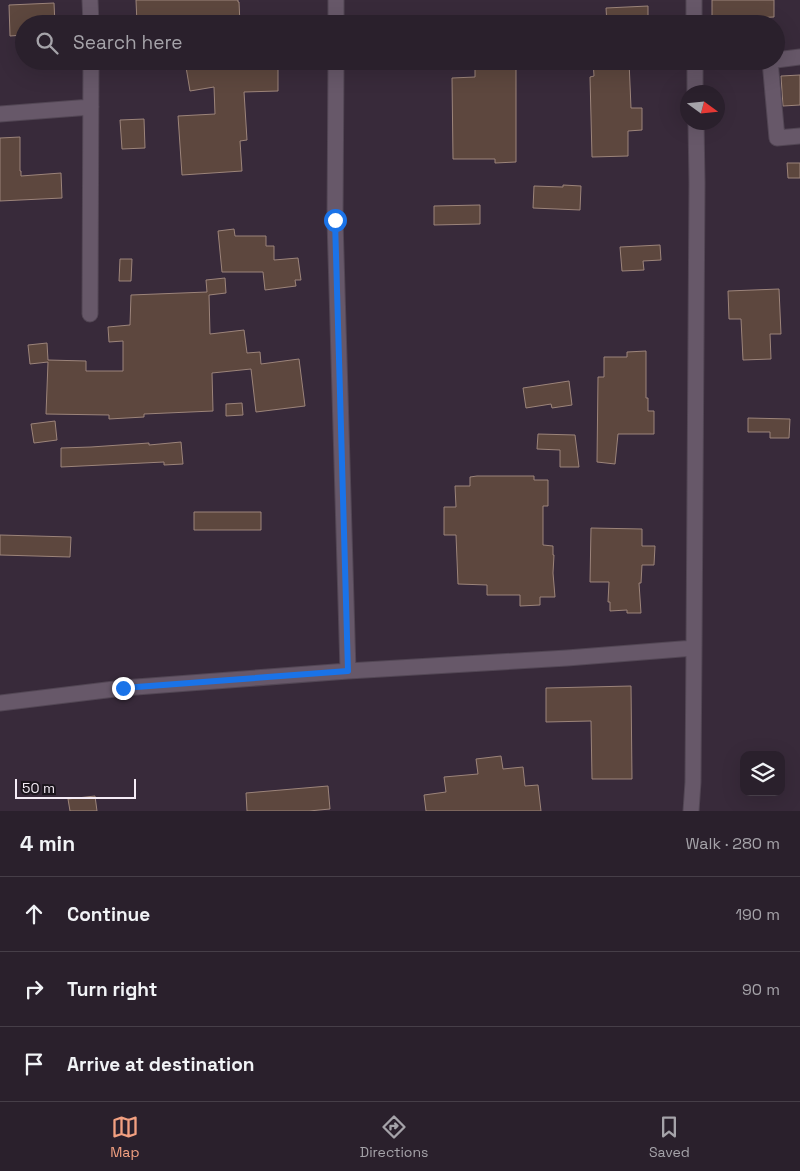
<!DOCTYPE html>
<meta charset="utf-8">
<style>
:root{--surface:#2a202c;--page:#362d38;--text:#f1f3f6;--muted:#a5a3a9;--line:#463e48;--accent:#f2a081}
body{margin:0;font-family:"Space Grotesk",sans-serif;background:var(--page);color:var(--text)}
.controls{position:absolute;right:15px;bottom:15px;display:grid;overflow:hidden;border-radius:10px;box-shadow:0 5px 20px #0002}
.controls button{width:45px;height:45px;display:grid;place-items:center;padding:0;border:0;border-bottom:1px solid var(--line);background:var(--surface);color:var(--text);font:25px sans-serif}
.compass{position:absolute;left:680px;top:85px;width:45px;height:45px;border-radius:50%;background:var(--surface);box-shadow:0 5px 20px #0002;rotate:105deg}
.scale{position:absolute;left:15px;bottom:12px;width:121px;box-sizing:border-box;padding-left:5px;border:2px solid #f5ecf6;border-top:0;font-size:14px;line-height:18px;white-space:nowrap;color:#f5ecf6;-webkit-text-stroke:4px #1b151c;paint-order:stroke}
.stop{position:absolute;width:15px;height:15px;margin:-11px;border:4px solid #1a73e8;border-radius:50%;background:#fff}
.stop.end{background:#1a73e8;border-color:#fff;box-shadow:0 1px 5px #0008}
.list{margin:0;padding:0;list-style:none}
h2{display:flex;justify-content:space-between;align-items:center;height:65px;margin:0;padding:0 20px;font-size:21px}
h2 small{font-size:16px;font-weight:400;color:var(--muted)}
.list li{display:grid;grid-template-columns:32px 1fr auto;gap:15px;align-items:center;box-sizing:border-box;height:75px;padding:0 20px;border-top:1px solid var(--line)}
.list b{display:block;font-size:19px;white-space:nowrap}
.list em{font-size:16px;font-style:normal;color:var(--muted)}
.icon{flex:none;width:28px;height:28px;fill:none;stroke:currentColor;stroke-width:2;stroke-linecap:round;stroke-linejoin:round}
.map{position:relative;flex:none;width:800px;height:811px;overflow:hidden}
.search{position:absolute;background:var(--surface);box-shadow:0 5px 20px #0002;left:15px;right:15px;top:15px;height:55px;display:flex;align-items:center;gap:12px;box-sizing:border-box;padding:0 18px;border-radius:28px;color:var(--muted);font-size:19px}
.sheet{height:290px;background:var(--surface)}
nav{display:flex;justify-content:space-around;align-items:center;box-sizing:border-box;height:70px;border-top:1px solid var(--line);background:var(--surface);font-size:14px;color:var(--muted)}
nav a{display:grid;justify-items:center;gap:2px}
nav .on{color:var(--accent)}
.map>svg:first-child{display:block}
</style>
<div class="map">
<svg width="800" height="811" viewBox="0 0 800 811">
<rect width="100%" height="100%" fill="#382a3a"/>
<path fill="#5d473e" stroke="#9c847a" d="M136 0H238V2H239L240 24H137Z
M712 0H774V17L751 18V24H712Z
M54 3 55 24H24V35L10 36 9 5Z
M648 6V24H607L606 8Z
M185 61H278V91L244 92 247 140 240 141 242 171 182 175 178 116 215 114 214 87 190 91Z
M593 61H629L631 108H642V130L628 131V156L592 157 590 77 594 76Z
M475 67H516V162L495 163V159H453L452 78 475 77Z
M800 75V105L783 106 781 76Z
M144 119 145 148 122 149 120 120Z
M20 137V171H21V176L61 173 62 198 0 201V138Z
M787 163H800V178H788Z
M563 185 581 186 580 210 533 208 534 186 563 187Z
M480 205V224L434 225V206Z
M234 229 235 236H266V246H274V260L298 258 301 280H295L296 286 265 290 263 272H222L218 231Z
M660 245 661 260 643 261 644 270 622 271 620 247Z
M120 259H132L131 281H119Z
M225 278 226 293 209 295 210 334 244 330 247 353 260 352 261 364 299 359 305 406 256 412 251 369 212 373 213 411 144 414V417L109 419V415L46 414 48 362 30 364 28 345 47 343 48 360 86 361V371H123V341L109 342 108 327 130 325 131 295 207 292 206 280Z
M779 289 781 334H770L771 359 743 360 741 319H729L728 291Z
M646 351V398H648V411H654V434H618L615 464 597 462 598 377H604V357H627V352Z
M569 381 572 405 552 408 551 404 526 408 523 388Z
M242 403 243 415 226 416V404Z
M748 418 790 419 789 438H770V432H748Z
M55 421 57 440 34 443 31 424Z
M538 434 575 435 579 467H560V450L537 449Z
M181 442 183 464 164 465V462L61 467V448L91 447 149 443V445Z
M477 476H534V480H548V506H543V545L553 546V555H554L553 573 555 597H540V605L520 606V595H487V585L458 584 456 535H444V507H456L455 486H470V477Z
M194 512H261V530H194Z
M591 528 642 529V546H655L654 565H642L641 583H639L641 613H627V610L610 611V602H608L609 582H590Z
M0 535 71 537 70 557 0 555Z
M631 686 632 779H592L591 721 546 722V688Z
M501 756 503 769 523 767 525 786 538 785 541 811H426L424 795 446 792 444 777 478 774 476 759Z
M328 786 330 809 309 811H247L246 793Z
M95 796 97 811H70L68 799Z"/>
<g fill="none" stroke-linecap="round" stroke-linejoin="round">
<g stroke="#524654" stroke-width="17">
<path id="minor" d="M90 0 91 24
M336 0V24
M694 0V24
M776 60 800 57
M336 61 335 220 348 671
M695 61V92
M770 61 777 138 800 136
M0 114 91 107
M90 314 91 61
M0 703 123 688 348 671 567 658 694 648
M691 811 693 782 694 648 697 183 696 122"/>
</g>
<use href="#minor" stroke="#675869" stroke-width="15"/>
</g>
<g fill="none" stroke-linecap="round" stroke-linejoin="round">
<path stroke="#1a73e8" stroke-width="6" d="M123 688 348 671 335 220"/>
</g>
</svg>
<div class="controls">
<button><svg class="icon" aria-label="layers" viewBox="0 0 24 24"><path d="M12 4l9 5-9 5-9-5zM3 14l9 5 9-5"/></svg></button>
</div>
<svg class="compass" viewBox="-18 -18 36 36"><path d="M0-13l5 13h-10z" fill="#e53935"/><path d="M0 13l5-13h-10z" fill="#a5a3a9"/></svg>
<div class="scale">50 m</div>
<div class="stop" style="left:335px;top:220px"></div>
<div class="stop end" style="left:123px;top:688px"></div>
<div class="search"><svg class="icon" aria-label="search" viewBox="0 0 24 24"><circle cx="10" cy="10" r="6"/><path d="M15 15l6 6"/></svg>Search here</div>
</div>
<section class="sheet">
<h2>4 min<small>Walk · 280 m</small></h2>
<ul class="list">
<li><svg class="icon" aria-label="ahead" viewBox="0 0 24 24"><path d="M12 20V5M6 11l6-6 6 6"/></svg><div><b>Continue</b></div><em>190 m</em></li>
<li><svg class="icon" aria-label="right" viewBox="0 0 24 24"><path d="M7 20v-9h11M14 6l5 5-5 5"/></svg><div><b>Turn right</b></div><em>90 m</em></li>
<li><svg class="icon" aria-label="arrive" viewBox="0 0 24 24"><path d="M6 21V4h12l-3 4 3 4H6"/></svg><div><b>Arrive at destination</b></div></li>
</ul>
</section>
<nav>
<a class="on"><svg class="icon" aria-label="map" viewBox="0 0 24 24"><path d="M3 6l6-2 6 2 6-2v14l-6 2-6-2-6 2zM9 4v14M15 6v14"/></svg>Map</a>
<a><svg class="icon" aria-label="directions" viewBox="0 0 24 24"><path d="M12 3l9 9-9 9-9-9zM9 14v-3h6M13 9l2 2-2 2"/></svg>Directions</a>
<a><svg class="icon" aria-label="saved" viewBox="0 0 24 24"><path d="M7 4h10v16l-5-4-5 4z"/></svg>Saved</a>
</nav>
